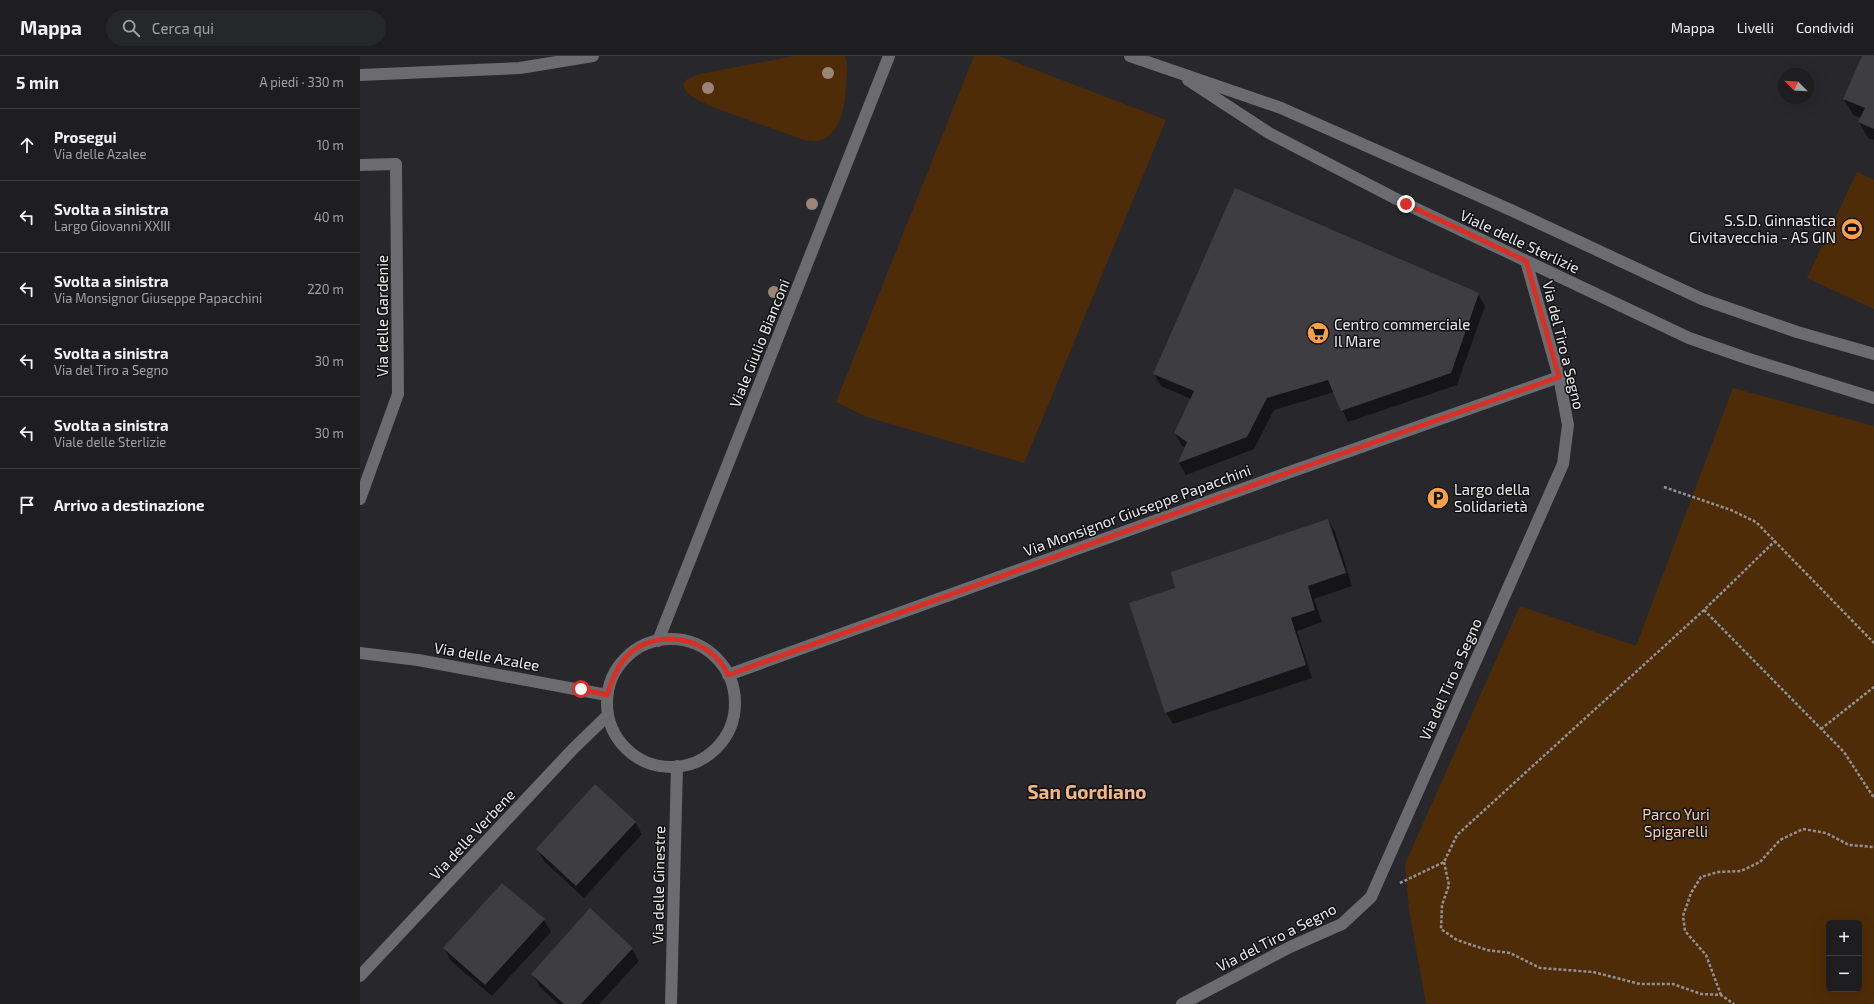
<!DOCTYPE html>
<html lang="it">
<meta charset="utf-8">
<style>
:root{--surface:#1e1e21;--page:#26272a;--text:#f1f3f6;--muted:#a1a2a5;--line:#3c3c3f}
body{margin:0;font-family:"Exo 2",sans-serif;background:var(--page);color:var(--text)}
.controls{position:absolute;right:12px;bottom:12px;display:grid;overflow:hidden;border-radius:6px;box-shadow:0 4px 16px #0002}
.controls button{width:36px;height:36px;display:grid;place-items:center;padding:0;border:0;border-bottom:1px solid var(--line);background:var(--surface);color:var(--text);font:20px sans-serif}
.compass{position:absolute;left:1418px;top:12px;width:36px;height:36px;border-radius:50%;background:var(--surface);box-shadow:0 4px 16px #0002;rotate:294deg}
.stop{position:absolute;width:12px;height:12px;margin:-9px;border:3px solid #d93025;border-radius:50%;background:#fff}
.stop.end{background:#d93025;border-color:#fff;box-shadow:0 1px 4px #0008}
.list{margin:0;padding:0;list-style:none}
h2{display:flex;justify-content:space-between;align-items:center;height:52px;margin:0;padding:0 16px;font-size:17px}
h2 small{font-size:13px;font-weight:400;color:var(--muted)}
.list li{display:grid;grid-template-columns:26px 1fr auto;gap:12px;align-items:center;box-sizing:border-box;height:72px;padding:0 16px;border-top:1px solid var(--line)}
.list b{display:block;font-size:15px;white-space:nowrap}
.list p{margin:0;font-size:13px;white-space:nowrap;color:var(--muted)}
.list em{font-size:13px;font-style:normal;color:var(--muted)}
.icon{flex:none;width:22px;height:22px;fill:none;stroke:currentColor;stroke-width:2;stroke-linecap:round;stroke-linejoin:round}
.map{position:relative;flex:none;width:1514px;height:948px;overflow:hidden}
header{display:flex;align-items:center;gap:24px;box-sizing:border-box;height:56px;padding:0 20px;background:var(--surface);border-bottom:1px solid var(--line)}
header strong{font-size:19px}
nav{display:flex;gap:22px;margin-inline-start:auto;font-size:14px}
.search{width:280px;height:36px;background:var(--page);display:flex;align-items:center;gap:10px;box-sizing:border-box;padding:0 14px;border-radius:22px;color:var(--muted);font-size:15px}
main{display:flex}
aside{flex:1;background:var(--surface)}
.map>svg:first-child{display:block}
</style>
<header>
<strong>Mappa</strong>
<div class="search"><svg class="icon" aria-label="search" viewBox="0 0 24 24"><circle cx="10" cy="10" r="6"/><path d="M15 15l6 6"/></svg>Cerca qui</div>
<nav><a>Mappa</a><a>Livelli</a><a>Condividi</a></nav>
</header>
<main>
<aside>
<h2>5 min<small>A piedi · 330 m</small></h2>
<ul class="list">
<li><svg class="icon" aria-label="ahead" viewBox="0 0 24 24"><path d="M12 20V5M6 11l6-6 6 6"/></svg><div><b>Prosegui</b><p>Via delle Azalee</p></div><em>10 m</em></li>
<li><svg class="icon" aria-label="left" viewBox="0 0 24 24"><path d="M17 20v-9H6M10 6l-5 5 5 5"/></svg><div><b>Svolta a sinistra</b><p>Largo Giovanni XXIII</p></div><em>40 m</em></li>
<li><svg class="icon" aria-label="left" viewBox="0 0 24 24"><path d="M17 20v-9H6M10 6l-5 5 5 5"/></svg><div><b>Svolta a sinistra</b><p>Via Monsignor Giuseppe Papacchini</p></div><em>220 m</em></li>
<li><svg class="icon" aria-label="left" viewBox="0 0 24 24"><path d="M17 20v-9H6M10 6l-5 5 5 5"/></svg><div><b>Svolta a sinistra</b><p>Via del Tiro a Segno</p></div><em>30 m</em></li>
<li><svg class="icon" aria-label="left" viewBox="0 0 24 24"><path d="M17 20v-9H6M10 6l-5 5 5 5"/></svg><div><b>Svolta a sinistra</b><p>Viale delle Sterlizie</p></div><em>30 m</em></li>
<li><svg class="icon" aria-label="arrive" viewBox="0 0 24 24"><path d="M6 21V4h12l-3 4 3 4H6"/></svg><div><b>Arrivo a destinazione</b></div></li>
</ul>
</aside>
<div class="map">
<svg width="1514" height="948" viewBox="0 0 1514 948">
<rect width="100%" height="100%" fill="#28282c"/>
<path fill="#4f2c08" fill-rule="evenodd" d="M434 0H485C488 9 487 18 486 28 485 47 482 81 457 85 453 86 448 84 444 84L350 50 329 39 323 30 326 24 335 19Z
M614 0H639L806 64 664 407 507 361 476 346Z
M1497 116 1514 124V253L1447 222Z
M1373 332 1514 370V948H1066L1049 853 1045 808 1160 550 1276 590ZM1469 867H1499V933H1469Z"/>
<path fill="#0007" d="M1503 0H1514V84L1508 82 1499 66 1501 62 1493 59 1484 43Z
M1118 238 1125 250 1097 329 988 366 974 336 914 354 894 393 826 419 819 407 826 392 822 390 815 377 831 343 801 330 794 318Z
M968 464 975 476 992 530 954 543 962 566 937 575 952 622 813 668 806 656 817 532Z
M275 766 282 778 224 842 184 805 177 793Z
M184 864 191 876 132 940 91 905 84 892Z
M272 893 279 905 239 948H198L180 931 173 919Z"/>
<path fill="#3e3e42" d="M1502 0H1514V73L1498 66 1505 52 1483 43Z
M875 132 1119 237 1091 317 981 355 968 324 907 342 887 381 818 407 827 386 814 377 834 335 793 318Z
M968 463 986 517 948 530 955 554 931 562 946 609 805 657 769 547 815 532 811 516Z
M235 728 276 766 216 830 176 793Z
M142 827 185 863 125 929 83 892Z
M230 852 273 892 221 948H204L171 918Z"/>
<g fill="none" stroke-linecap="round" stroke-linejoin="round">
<path stroke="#929294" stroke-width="2.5" stroke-dasharray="3 2" stroke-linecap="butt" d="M1304 431 1371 454 1396 466 1514 587
M1344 554 1484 696 1514 742
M1461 673 1514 631
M1084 806 1089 829 1082 849 1081 873 1097 884 1127 894 1150 897 1180 912 1233 916 1280 928H1313L1341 938 1361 939 1374 948
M1040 827 1084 806 1097 779 1344 554 1415 485
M1361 939 1346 899 1325 875 1323 860 1331 837 1341 821 1358 816 1381 815 1400 806 1420 784 1443 773 1466 777 1489 789 1514 791"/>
<path stroke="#6b6b70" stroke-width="12" d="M770 0 921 52 1153 155 1342 243 1437 276 1514 298
M0 19 160 12 233 0
M828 24 909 77 1046 148 1329 282 1389 303 1514 342
M0 109 36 108 38 338 0 443
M247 647a64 64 0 1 1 128 0a64 64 0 1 1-128 0Z
M298 585 529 0
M0 597 58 604 247 639
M368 619 930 416 1199 321
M0 920 213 693 248 659
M311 948 317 710
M822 948 930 891 982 868 1011 841 1203 408 1208 369 1199 321 1166 205"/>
</g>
<g fill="#9b8676">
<circle cx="468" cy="17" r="6"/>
<circle cx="348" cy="32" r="6"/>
<circle cx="452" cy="148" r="6"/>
<circle cx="414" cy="236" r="6"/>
</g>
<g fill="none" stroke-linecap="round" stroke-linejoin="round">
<path stroke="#d93025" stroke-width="5" d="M221 633 247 639C252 625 256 612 266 601 295 570 352 581 368 619L930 416 1199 321 1166 205 1046 148"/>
</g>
<defs>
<g id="stadium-disc" transform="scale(1.15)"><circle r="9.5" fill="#f8a04b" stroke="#111113"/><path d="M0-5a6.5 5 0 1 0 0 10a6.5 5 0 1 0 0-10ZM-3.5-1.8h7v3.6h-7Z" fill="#111"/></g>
<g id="supermarket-disc" transform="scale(1.15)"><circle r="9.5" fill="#f8a04b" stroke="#111113"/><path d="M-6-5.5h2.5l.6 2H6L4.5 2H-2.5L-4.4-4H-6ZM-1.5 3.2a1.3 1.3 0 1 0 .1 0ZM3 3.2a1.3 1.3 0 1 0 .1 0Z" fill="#111"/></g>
<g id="parking-disc" transform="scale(1.15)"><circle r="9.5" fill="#f8a04b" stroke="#111113"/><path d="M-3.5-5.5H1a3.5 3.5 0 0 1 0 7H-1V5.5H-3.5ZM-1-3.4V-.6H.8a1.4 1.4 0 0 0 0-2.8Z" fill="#111"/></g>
</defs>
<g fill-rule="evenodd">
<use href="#stadium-disc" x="1492" y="173"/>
<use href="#supermarket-disc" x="958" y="277"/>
<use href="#parking-disc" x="1078" y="442"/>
</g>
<g text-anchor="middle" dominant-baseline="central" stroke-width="3" stroke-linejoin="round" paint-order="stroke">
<g font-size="15" fill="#ededef" stroke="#111113" text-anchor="start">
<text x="1476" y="164" text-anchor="end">S.S.D. Ginnastica<tspan x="1476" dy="17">Civitavecchia - AS GIN</tspan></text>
<text x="974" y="268">Centro commerciale<tspan x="974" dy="17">Il Mare</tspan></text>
<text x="1094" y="433">Largo della<tspan x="1094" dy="17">Solidarietà</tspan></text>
</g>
<g font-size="15" fill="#ededef" stroke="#111113">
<text transform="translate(1160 185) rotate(25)">Viale delle Sterlizie</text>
<text transform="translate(22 260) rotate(-90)">Via delle Gardenie</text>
<text transform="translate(399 287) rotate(-68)">Viale Giulio Bianconi</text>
<text transform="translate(1204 289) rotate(76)">Via del Tiro a Segno</text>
<text transform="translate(777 454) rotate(-20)">Via Monsignor Giuseppe Papacchini</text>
<text transform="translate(127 600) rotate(10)">Via delle Azalee</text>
<text transform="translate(1090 623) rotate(-66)">Via del Tiro a Segno</text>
<text transform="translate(112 778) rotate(-47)">Via delle Verbene</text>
<text transform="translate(298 829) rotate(-89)">Via delle Ginestre</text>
<text transform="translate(916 881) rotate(-27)">Via del Tiro a Segno</text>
</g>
<g font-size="15" fill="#f9d2b2" stroke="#111113">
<text x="1316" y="758">Parco Yuri<tspan x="1316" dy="17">Spigarelli</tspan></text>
</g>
<g font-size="19" font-weight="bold" fill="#f5b781" stroke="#111113">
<text x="727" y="735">San Gordiano</text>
</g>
</g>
</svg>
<div class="controls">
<button>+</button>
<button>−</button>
</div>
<svg class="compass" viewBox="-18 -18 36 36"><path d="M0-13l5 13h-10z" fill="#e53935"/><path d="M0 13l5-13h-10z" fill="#a1a2a5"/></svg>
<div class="stop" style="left:221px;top:633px"></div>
<div class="stop end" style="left:1046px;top:148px"></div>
</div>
</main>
